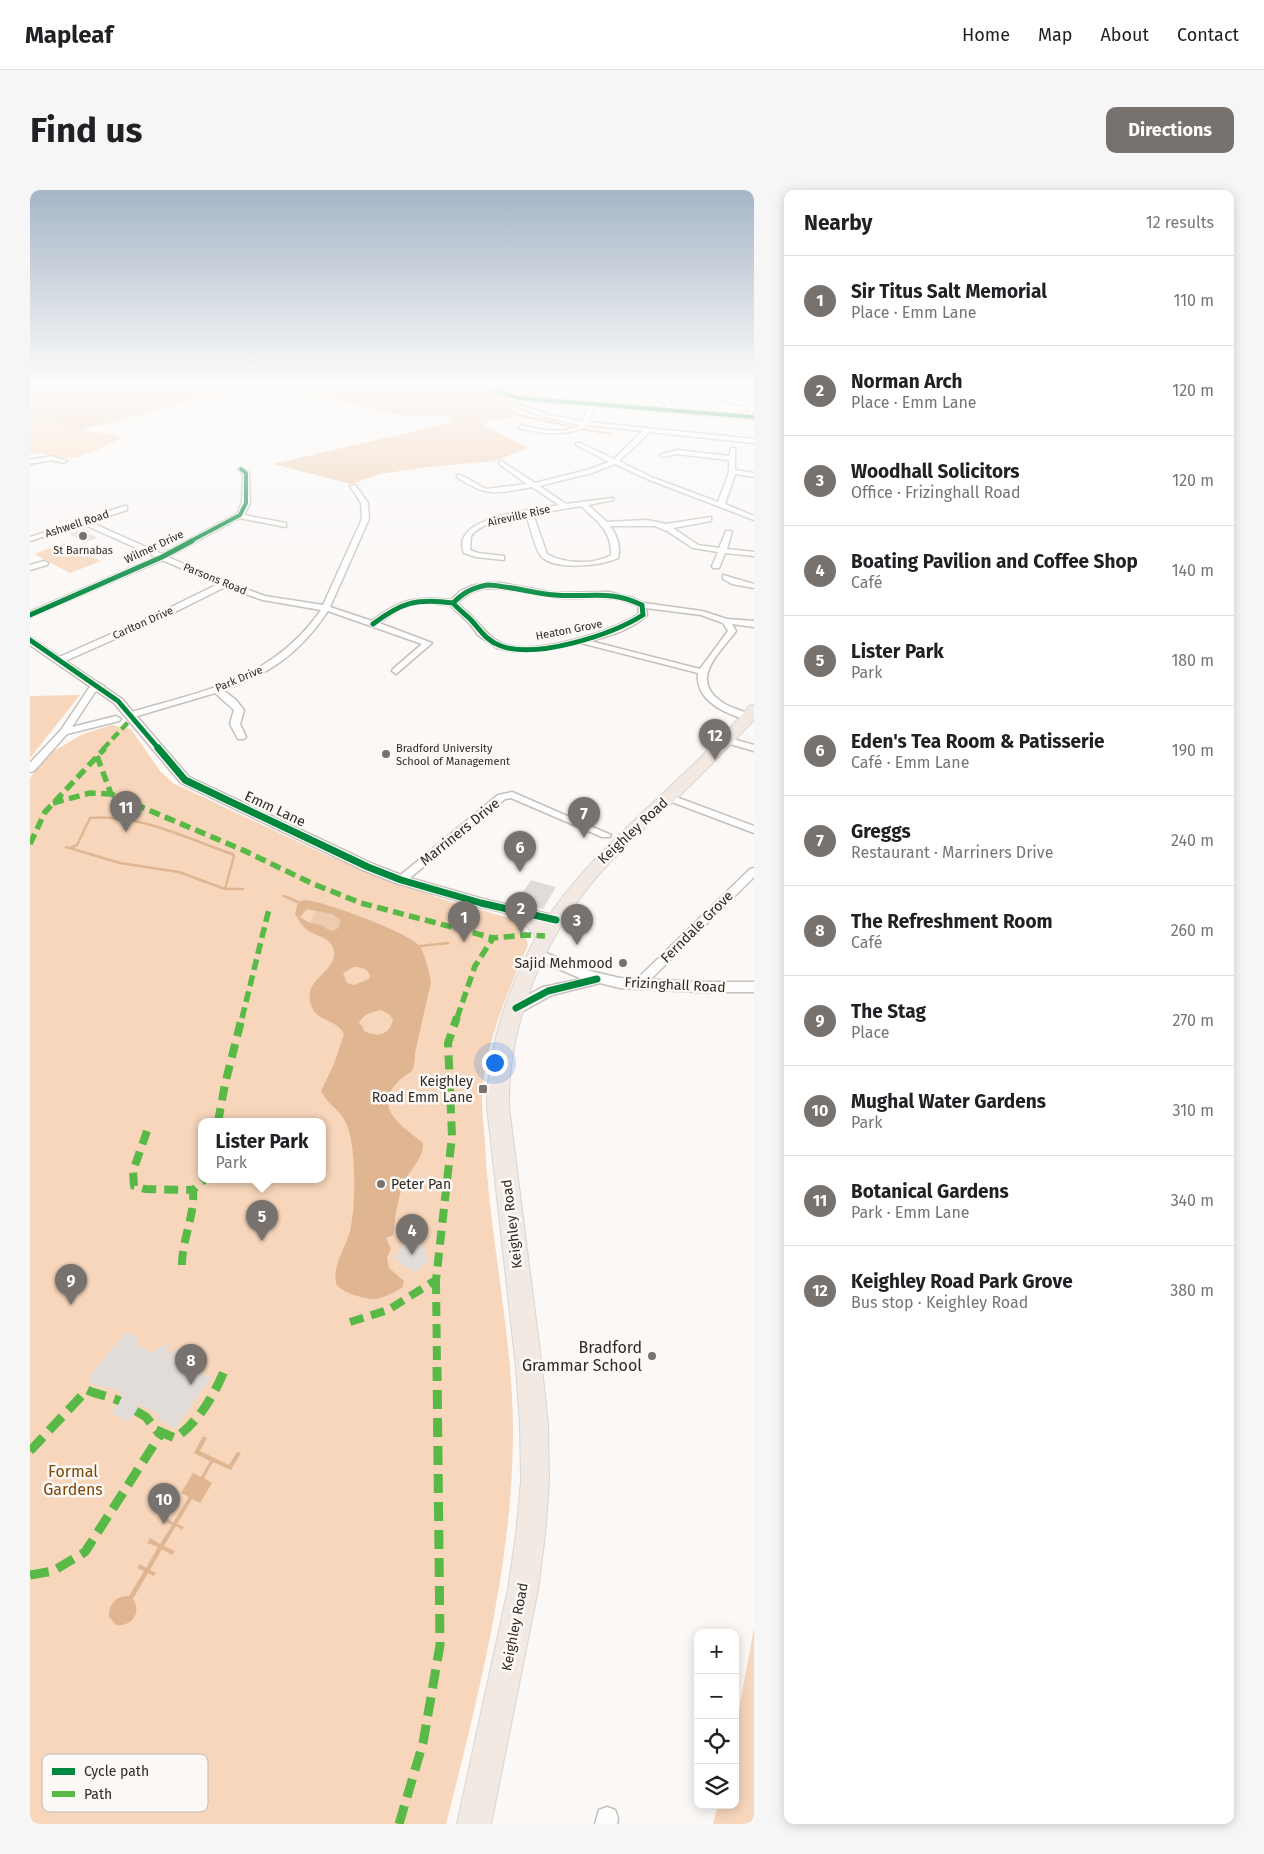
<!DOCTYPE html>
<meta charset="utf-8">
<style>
:root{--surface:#fff;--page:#f6f6f6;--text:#202124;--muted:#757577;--line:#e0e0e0;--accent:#78726e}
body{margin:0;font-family:"Fira Sans",sans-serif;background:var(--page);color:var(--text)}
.controls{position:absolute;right:15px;bottom:15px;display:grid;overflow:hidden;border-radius:10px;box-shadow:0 2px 12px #0003}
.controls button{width:45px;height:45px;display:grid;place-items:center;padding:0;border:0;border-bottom:1px solid var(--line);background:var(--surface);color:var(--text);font:25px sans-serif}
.you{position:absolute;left:464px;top:872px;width:18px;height:18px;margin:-12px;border:4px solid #fff;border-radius:50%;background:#1a73e8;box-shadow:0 0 0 8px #1a73e833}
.badge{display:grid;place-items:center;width:32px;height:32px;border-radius:50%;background:var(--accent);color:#fff;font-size:16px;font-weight:700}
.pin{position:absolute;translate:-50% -41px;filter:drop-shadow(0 1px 2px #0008)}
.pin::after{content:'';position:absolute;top:26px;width:18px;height:15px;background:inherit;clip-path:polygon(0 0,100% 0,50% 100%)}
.popup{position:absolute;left:168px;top:928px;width:128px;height:65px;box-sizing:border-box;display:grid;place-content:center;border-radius:10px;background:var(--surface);filter:drop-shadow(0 1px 4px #0005);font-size:16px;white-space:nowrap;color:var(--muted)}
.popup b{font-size:19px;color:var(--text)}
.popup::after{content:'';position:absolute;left:50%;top:100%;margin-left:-10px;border:10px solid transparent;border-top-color:var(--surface)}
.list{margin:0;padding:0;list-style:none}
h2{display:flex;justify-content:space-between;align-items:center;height:65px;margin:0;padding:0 20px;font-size:21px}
h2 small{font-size:16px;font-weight:400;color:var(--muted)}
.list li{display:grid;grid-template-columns:32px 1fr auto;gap:15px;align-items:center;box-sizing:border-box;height:90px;padding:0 20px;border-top:1px solid var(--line)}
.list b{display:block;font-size:19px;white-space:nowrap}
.list p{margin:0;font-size:16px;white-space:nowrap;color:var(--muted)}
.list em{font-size:16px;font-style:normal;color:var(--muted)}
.icon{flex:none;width:28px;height:28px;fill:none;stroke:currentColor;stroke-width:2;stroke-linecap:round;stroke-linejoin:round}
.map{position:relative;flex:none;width:724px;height:1634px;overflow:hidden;border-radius:10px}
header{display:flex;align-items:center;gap:30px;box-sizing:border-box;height:70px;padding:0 25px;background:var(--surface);border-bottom:1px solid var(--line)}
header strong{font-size:24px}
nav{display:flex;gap:28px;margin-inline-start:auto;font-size:18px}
.intro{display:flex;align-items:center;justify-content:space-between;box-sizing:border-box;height:120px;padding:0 30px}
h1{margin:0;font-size:35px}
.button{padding:12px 22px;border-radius:10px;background:var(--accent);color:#fff;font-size:18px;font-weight:700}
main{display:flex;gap:30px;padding:0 30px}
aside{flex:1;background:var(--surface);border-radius:10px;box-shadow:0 2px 12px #0003}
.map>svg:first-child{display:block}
</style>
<header>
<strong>Mapleaf</strong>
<nav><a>Home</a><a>Map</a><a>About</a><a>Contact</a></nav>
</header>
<div class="intro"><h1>Find us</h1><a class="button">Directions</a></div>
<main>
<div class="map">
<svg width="724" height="1634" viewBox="0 0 724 1634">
<rect width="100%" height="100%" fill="#fbf8f6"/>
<path fill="#f7d6bb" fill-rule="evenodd" d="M10 224 46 240 75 243 93 247C79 254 52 269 38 268 25 267 13 261 0 264V227Z
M34 353 71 371 40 383 4 364Z
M50 505 0 568V506Z
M82 535 101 539 130 581 143 593 294 664 351 687 412 709 490 731 498 755C477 804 454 855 452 909 452 924 454 939 455 954 460 1053 484 1150 483 1249 481 1380 448 1508 416 1634H0V588L17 565 53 544ZM172 932H292V990H172Z
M724 1438V1634H683L688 1615H705V1541Z"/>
<path fill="#eecbae" d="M0 193H392L454 198 461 196 460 193H560L562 196 548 200H517L478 216 484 220 481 223 483 228 463 230 452 234 499 258 464 271 398 277 350 284 321 294 243 274 423 232 415 225H367L307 210 237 195 177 207 48 241 9 224 0 226Z
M286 720 302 724 311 730 308 738 303 741 280 733Z"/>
<path fill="#e0b692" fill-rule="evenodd" d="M274 710C294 711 374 741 389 755 394 761 400 783 401 792L385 863C384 889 380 878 367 893 342 919 374 937 393 953 394 969 378 981 373 995 367 1012 365 1028 363 1045L356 1048 361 1059 357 1068 359 1078 374 1091 372 1098C364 1102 353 1109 343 1109 334 1109 309 1102 306 1093 302 1076 316 1057 320 1041 326 1016 327 953 315 931 309 919 298 915 291 901L304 874 314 844C306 828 287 833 281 815 272 789 306 783 304 762 302 746 285 747 276 739 271 735 268 729 265 724L268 712ZM277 719 302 724 311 730 308 738 303 741 297 739 293 735 280 733 270 727ZM324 777C332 777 336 778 340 785L339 789 324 795 317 793 313 783ZM351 820 360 825 363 830C359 846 346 848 333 840V837L329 833C333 824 342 822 351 820Z
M173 1246 177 1248 170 1261 199 1275 207 1262 211 1263 201 1280 183 1272 174 1288 182 1293 170 1313 162 1309 147 1334 154 1337 152 1340 146 1336 134 1356 145 1361 142 1365 132 1359 120 1380 126 1383 124 1386 118 1383 103 1409C112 1422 102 1437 86 1435L79 1427C78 1414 86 1406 99 1406L114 1381 107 1378 110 1374 116 1378 128 1357 117 1353 120 1348 130 1354 142 1335 136 1332 137 1328 143 1333 159 1307 151 1303 163 1283 171 1287 180 1271 164 1263Z"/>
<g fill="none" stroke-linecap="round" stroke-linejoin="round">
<path stroke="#e0b692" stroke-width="2" d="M325 193 389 203 426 213H466L480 223 543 237
M552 239 581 244"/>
<path stroke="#e0b692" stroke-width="2.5" d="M36 657 90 673 149 682 195 699H213
M40 658 47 655 60 628C108 623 158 649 202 664L204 666 195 699
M254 706 268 712
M390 756 418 753"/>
</g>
<path fill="#e2dcd9" d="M52 340 68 348 55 352 39 344Z
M501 690 526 697 513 719 487 711Z
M378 1049 392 1054 397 1067V1072L383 1084 381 1079 372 1076 366 1068 367 1064 373 1056 371 1050Z
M95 1142 109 1149 106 1153 124 1163 128 1158 139 1153 137 1165 149 1158 146 1175 160 1182 163 1178 181 1187 145 1239 127 1229 130 1225 111 1215 98 1232 89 1227 81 1223 94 1205 76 1196 73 1199 57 1190Z"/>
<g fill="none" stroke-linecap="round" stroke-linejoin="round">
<g stroke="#c5c0bc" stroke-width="3">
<path id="minor" d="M452 193H458L459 195 489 206 639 218 610 193C624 192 638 209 646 219L716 225 719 219 717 216 677 206 679 203 721 214 724 218 722 225H724V229L565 216 558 232 724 249V253L620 242 589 271 621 287 688 312 699 282V270L647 264 633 267 630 265 647 260 699 266 701 258H705V280L724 283V287L705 284 695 314 724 326V330L617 289 585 274 562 283 509 296 536 314 583 308V310L558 315 577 332 617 330 636 334 681 327V331L643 338 668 355 689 358 696 341H702L697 359 724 362V366L695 363 689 378H683L682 376 688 362 663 358 637 341 625 336H580C587 345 591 357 588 368 572 376 524 381 511 366 505 359 500 335 496 325 479 329 452 331 441 346L440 360 448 363 474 366V370L446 367 434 363C418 326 508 319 529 315L502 297C468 303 457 308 427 287V285H431L456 299 497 294 469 274V272L471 271 505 293 557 280 579 272 546 255V253H550L584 269 613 241 556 235 554 238C531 246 512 244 489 238L491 235C509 240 533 245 550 235L514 227 485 215V213L518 225 552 231 559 216 488 210 454 197ZM551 316C567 331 582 341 581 365 564 375 534 374 517 364L503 324Z
M589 193H596L585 197V195Z
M707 196 724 199V203L705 199Z
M21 266 37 271 34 273 21 270 0 274V270Z
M211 277 219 283 220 313 214 325 256 333V337L209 328 138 367 179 385 235 406 293 415 332 329 331 313 320 296 325 295 338 313 339 329 300 417 342 431C370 409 386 406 421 410L430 401 441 396 457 393H471L525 403 579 402 603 408 614 413 672 421 697 429 724 431V437L702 434 706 441C688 465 657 491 695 514 703 519 716 521 723 527L718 530C696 524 665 511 668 483L551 453 505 461H482L467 458 448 445 440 434 420 415 398 413 382 414 366 421 349 433 402 453 366 484 362 481 363 479 392 454 298 421C270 463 240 484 193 500L206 510 214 520 210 534 216 547 214 549H208L200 534 204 520 185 503 104 527H98V523C175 500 241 491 291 420L233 410 195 397 141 424 33 472H27V468L135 420 188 394 132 370 0 427V422L126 367 53 334 0 351V347L94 316H97V320L60 332 132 364 207 324 212 313 213 284 208 279ZM457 398C480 398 501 404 523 407 555 411 578 401 608 416L609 424C580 442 506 466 473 454 459 448 454 438 444 429 439 423 433 419 427 413 436 404 444 400 457 398ZM616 418 671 425 693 433 698 441 670 479 560 451C580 446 603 439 617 425Z
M14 371 18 373 17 375 0 380V375Z
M693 385 724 394V398L702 394 693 389Z
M69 493 74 496 65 502 42 537 86 526 91 529 89 531 37 544 4 581 0 582V573L31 540 59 498Z
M696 547 724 555V561L693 552 691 550Z
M482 602 581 645 580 647H572L481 608 475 609 375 692H367L365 690 367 688 468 605Z
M638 604 724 636V643L634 609 633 607Z
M724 678V687L613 797H605L603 794 605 791 720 679Z
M577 1617 585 1620 588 1628 587 1634H565L569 1620Z"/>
</g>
<g stroke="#c5c0bc" stroke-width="3">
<path id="tertiary" d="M0 447 92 509 159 587 343 674 376 687 453 709 531 727 533 730 531 733 526 734 451 717 366 693 333 680 151 593 84 513 0 455Z
M506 759 560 781 590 788 670 792H724V802H670L590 798 570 793 522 805 491 822 486 823 481 822 478 818 481 814 513 797 552 789 501 767 499 764 501 761Z"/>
</g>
<g stroke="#d8d6d4" stroke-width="2">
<path id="trunk" d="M724 515V530C698 557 672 585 644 611 613 640 580 668 554 703 508 762 477 842 479 917L512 1178 518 1235 519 1291 515 1345 508 1399 461 1634H427L478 1399 486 1345 491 1291 490 1235 486 1178 457 917C457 858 478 799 506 747L486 723 489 719C502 715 506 724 514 733 556 669 615 622 669 569 685 552 705 535 719 516Z"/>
</g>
<use href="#minor" fill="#fefefe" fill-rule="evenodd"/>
<use href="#tertiary" fill="#fefefe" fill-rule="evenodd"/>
<use href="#trunk" fill="#f1e9e2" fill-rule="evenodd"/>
<path stroke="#58b947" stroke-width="4.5" stroke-dasharray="9 4.5" stroke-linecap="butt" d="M73 559 103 527"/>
<path stroke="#58b947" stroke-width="5.5" stroke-dasharray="11 5.5" stroke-linecap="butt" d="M67 566 81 604 215 661 281 693 331 713 463 748
M23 613 60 603 81 604
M0 654 15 622 75 558
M212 828 239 719
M427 828 445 776 463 748 496 745 515 746"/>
<path stroke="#58b947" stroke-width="8" stroke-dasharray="14 8" stroke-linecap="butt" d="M188 932 195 894 212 827
M117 941 103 981 104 996 115 999 163 1000
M152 1075C152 1049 165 1026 163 1000L174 990
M406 1090 407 1178
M320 1132 358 1120 406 1090 422 946 418 853 427 827"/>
<path stroke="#58b947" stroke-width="9" stroke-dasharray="19 9" stroke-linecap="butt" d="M106 1221 116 1227 126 1240 145 1248C169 1232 184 1205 195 1179
M0 1261 57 1200C68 1205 79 1206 90 1211
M0 1385 23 1381 55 1362 132 1242
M369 1634 393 1553 410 1455 407 1177"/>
<g stroke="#fcf8f5" stroke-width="5.5">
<path id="cycleway-far2" d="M455 193 456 196 488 208 724 227
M159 352 210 325 216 313V283L211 279"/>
</g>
<g stroke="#fcf8f5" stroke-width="7">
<path id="cycleway-far1" d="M457 395C480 396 502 403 525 405 559 408 579 399 612 415L613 425C581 445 507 469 471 456 456 451 450 439 440 429 434 423 428 419 423 413 434 402 442 398 457 395Z
M0 425 132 367 162 351
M343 434C372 412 387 408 423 413
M0 450 88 511 129 559"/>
</g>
<g stroke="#fcf8f5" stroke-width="9">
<path id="cycleway" d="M128 558 155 590 338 677 371 690 451 713 526 730
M486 818 518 801 567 789"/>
</g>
<use href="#cycleway-far2" stroke="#00873e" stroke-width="4"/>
<use href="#cycleway-far1" stroke="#00873e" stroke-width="5"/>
<use href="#cycleway" stroke="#00873e" stroke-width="7"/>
</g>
<linearGradient id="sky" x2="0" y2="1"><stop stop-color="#a5b5c6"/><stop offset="0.46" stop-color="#fdfcfb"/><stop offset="1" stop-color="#fdfcfb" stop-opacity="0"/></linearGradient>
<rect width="724" height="422" fill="url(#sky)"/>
<g fill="#78726e" stroke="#fcf8f5" stroke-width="2">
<circle cx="53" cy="346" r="5"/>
<circle cx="356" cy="564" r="5"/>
<circle cx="593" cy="773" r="5"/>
<rect x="448" y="894" width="10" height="10" rx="2.5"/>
<circle cx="351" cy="994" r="5"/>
<circle cx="622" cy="1166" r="5"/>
</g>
<g text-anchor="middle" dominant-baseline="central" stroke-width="5" stroke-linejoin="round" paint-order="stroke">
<g font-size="11" fill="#312a24" stroke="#fcf8f5">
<text transform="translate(489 326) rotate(-13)">Aireville Rise</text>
<text transform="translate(47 334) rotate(-18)">Ashwell Road</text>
<text transform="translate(124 357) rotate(-25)">Wilmer Drive</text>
<text transform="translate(185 389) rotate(22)">Parsons Road</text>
<text transform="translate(113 433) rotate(-24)">Carlton Drive</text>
<text transform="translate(539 440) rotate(-11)">Heaton Grove</text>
<text transform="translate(209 489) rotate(-23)">Park Drive</text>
</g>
<g font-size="11" fill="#312a24" stroke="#fcf8f5">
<text x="53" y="360">St Barnabas</text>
<text x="366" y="558" text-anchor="start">Bradford University<tspan x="366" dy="13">School of Management</tspan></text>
</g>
<g font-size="14" fill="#312a24" stroke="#fcf8f5">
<text transform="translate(245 619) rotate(25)">Emm Lane</text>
<text transform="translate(603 641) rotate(-43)">Keighley Road</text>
<text transform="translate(430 642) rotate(-39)">Marriners Drive</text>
<text transform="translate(667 737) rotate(-45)">Ferndale Grove</text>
<text transform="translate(645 795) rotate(3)">Frizinghall Road</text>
<text transform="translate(482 1034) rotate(-97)">Keighley Road</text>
<text transform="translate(485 1437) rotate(-79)">Keighley Road</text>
</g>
<g font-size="14" fill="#312a24" stroke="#fcf8f5" text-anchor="end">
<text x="583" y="773">Sajid Mehmood</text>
<text x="443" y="891">Keighley<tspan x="443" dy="16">Road Emm Lane</tspan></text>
<text x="361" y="994" text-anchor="start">Peter Pan</text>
</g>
<g font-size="16" fill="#312a24" stroke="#fcf8f5" text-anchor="end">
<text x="612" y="1157">Bradford<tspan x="612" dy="18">Grammar School</tspan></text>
</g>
<g font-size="16" fill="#7e4708" stroke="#fcf8f5">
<text x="43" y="1281">Formal<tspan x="43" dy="18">Gardens</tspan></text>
</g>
</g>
<rect x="12" y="1564" width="166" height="58" rx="8" fill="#fcf8f5" stroke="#bfbab6" stroke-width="1"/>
<rect x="22" y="1578" width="23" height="7" fill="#00873e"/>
<rect x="22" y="1601" width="23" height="6" fill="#58b947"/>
<g font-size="14" fill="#312a24">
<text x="54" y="1586">Cycle path</text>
<text x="54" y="1609">Path</text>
</g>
</svg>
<div class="controls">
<button>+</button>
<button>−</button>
<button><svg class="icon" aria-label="locate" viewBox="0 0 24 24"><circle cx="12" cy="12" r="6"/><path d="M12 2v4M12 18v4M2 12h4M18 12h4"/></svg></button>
<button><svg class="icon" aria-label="layers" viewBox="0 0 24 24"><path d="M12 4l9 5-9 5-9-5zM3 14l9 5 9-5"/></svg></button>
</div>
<div class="you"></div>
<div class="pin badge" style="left:434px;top:752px">1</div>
<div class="pin badge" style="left:491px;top:743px">2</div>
<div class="pin badge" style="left:547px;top:755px">3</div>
<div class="pin badge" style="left:382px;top:1065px">4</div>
<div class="pin badge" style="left:232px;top:1051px">5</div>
<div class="popup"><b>Lister Park</b>Park</div>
<div class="pin badge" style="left:490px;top:682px">6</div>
<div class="pin badge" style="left:554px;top:648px">7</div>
<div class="pin badge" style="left:161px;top:1195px">8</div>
<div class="pin badge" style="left:41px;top:1115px">9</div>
<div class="pin badge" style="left:134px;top:1334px">10</div>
<div class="pin badge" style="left:96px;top:642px">11</div>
<div class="pin badge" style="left:685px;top:570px">12</div>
</div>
<aside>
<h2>Nearby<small>12 results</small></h2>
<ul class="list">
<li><span class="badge">1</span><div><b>Sir Titus Salt Memorial</b><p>Place · Emm Lane</p></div><em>110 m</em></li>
<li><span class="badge">2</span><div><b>Norman Arch</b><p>Place · Emm Lane</p></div><em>120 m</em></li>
<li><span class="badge">3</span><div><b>Woodhall Solicitors</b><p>Office · Frizinghall Road</p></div><em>120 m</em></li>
<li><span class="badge">4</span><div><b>Boating Pavilion and Coffee Shop</b><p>Café</p></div><em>140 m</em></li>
<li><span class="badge">5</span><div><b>Lister Park</b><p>Park</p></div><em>180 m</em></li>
<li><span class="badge">6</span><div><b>Eden's Tea Room &amp; Patisserie</b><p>Café · Emm Lane</p></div><em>190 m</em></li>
<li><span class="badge">7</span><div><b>Greggs</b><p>Restaurant · Marriners Drive</p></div><em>240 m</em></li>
<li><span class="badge">8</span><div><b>The Refreshment Room</b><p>Café</p></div><em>260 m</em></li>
<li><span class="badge">9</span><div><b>The Stag</b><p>Place</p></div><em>270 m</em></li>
<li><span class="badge">10</span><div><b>Mughal Water Gardens</b><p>Park</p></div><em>310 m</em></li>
<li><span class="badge">11</span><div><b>Botanical Gardens</b><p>Park · Emm Lane</p></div><em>340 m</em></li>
<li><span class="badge">12</span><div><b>Keighley Road Park Grove</b><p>Bus stop · Keighley Road</p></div><em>380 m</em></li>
</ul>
</aside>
</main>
